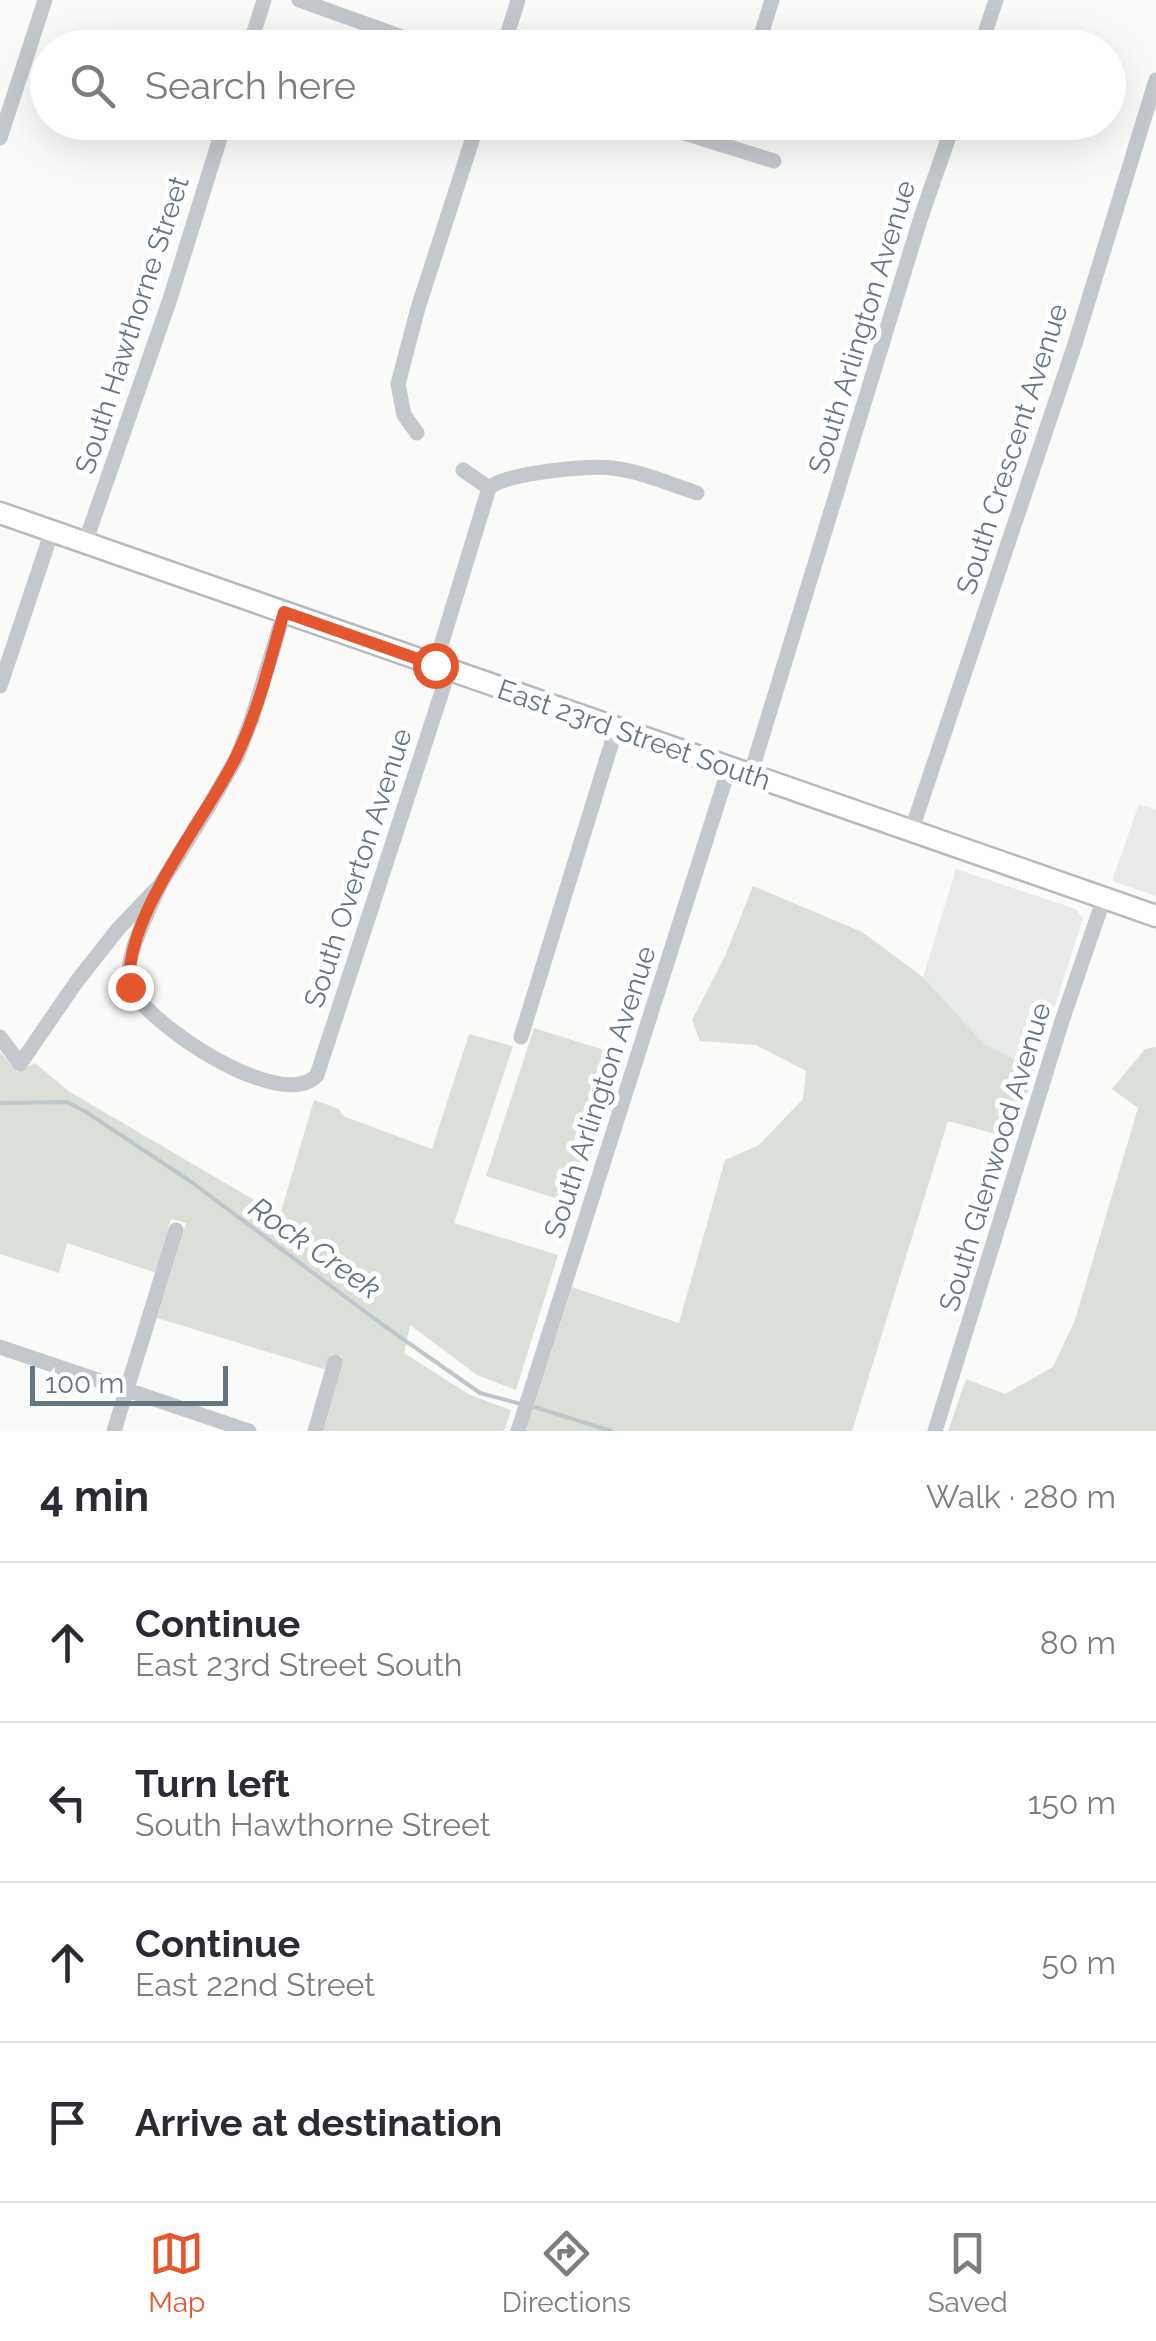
<!DOCTYPE html>
<meta charset="utf-8">
<style>
:root{--surface:#fff;--page:#f7f7f7;--text:#2b2b33;--muted:#7c7c81;--line:#e1e1e2;--accent:#e4572e}
body{margin:0;font-family:Raleway,sans-serif;background:var(--page);color:var(--text)}
.scale{position:absolute;left:30px;bottom:25px;width:198px;box-sizing:border-box;padding-left:10px;border:5px solid #657683;border-top:0;font-size:28px;line-height:35px;white-space:nowrap;color:#657683;-webkit-text-stroke:8px #fff;paint-order:stroke}
.stop{position:absolute;width:30px;height:30px;margin:-22px;border:8px solid #e4572e;border-radius:50%;background:#fff}
.stop.end{background:#e4572e;border-color:#fff;box-shadow:0 2px 10px #0008}
.list{margin:0;padding:0;list-style:none}
h2{display:flex;justify-content:space-between;align-items:center;height:130px;margin:0;padding:0 40px;font-size:42px}
h2 small{font-size:32px;font-weight:400;color:var(--muted)}
.list li{display:grid;grid-template-columns:65px 1fr auto;gap:30px;align-items:center;box-sizing:border-box;height:160px;padding:0 40px;border-top:2px solid var(--line)}
.list b{display:block;font-size:38px;white-space:nowrap}
.list p{margin:0;font-size:32px;white-space:nowrap;color:var(--muted)}
.list em{font-size:32px;font-style:normal;color:var(--muted)}
.icon{flex:none;width:55px;height:55px;fill:none;stroke:currentColor;stroke-width:2;stroke-linecap:round;stroke-linejoin:round}
.map{position:relative;flex:none;width:1156px;height:1431px;overflow:hidden}
.search{position:absolute;background:var(--surface);box-shadow:0 10px 40px #0002;left:30px;right:30px;top:30px;height:110px;display:flex;align-items:center;gap:25px;box-sizing:border-box;padding:0 35px;border-radius:55px;color:var(--muted);font-size:38px}
.sheet{height:770px;background:var(--surface)}
nav{display:flex;justify-content:space-around;align-items:center;box-sizing:border-box;height:140px;border-top:2px solid var(--line);background:var(--surface);font-size:28px;color:var(--muted)}
nav a{display:grid;justify-items:center;gap:5px}
nav .on{color:var(--accent)}
.map>svg:first-child{display:block}
</style>
<div class="map">
<svg width="1156" height="1431" viewBox="0 0 1156 1431">
<rect width="100%" height="100%" fill="#fafaf8"/>
<path fill="#e8e9e9" d="M1139 804 1156 810V896L1112 881Z
M956 869 1076 909 1083 919 1034 1070 983 1043 923 977Z"/>
<path fill="#dadfd7" d="M753 886 862 932 923 977 983 1043 1034 1070 1014 1139 948 1121 852 1431H526L572 1287 679 1323 725 1160 759 1145 803 1099 806 1071 756 1045 700 1041 692 1020 725 956Z
M534 1028 623 1056 574 1204 486 1176Z
M469 1034 513 1046 454 1223 558 1255 516 1390 477 1375 410 1325 404 1353 470 1395 511 1410 504 1431H321L342 1356 331 1354 327 1370 157 1318 186 1223 171 1219 156 1273 67 1243 59 1273 0 1254V1052L17 1072 35 1063 70 1092 280 1215 314 1100 339 1109 343 1116 432 1149Z
M1156 1047V1431H948L966 1379 1005 1394 1053 1367 1075 1320 1138 1108 1112 1089 1145 1049Z"/>
<g fill="none" stroke-linecap="round" stroke-linejoin="round">
<path stroke="#bbc7cb" stroke-width="4" d="M0 1103 67 1102 86 1112 190 1181 383 1325 480 1393 521 1404
M531 1406 611 1431"/>
<g stroke="#b5babe" stroke-width="25">
<path id="major" d="M0 513 1156 916"/>
</g>
<path stroke="#c3c8cc" stroke-width="15" d="M299 0 433 48
M249 48 264 0
M503 48 518 0
M757 48 772 0
M980 48 996 0
M649 122 774 161
M0 138 45 0
M725 145 732 122
M417 433 404 415 398 384 418 308 478 122
M463 470 489 488
M489 488C505 473 589 465 612 468 640 471 670 484 697 493
M85 543 170 299 225 122
M435 665 489 488
M0 686 52 531
M750 776 921 217 954 122
M911 832 1075 344 1156 80
M160 885C150 909 120 963 131 987 147 1025 283 1114 317 1075L449 670
M0 1037 20 1064 77 981 118 929 160 885 209 806 237 757 252 718 284 613
M521 1037 616 729
M0 1347 249 1431
M114 1431 176 1230
M315 1431 335 1362
M518 1431 729 768
M935 1431 1062 1021 1104 898"/>
<use href="#major" stroke="#fff" stroke-width="20"/>
</g>
<g fill="none" stroke-linecap="round" stroke-linejoin="round">
<path stroke="#e4572e" stroke-width="12" d="M130 987C122 919 205 820 235 759 258 713 270 661 284 612L435 665"/>
</g>
<g text-anchor="middle" dominant-baseline="central" stroke-width="10" stroke-linejoin="round" paint-order="stroke">
<g font-size="28" fill="#657683" stroke="#fff">
<text transform="translate(132 325) rotate(-72)">South Hawthorne Street</text>
<text transform="translate(862 327) rotate(-73)">South Arlington Avenue</text>
<text transform="translate(1012 449) rotate(-72)">South Crescent Avenue</text>
<text transform="translate(634 735) rotate(19)">East 23rd Street South</text>
<text transform="translate(358 868) rotate(-72)">South Overton Avenue</text>
<text transform="translate(600 1092) rotate(-72)">South Arlington Avenue</text>
<text transform="translate(995 1157) rotate(-73)">South Glenwood Avenue</text>
</g>
<g font-size="30" font-style="italic" fill="#60757c" stroke="#fff">
<text transform="translate(315 1248) rotate(35)">Rock Creek</text>
</g>
</g>
</svg>
<div class="scale">100 m</div>
<div class="stop" style="left:435px;top:665px"></div>
<div class="stop end" style="left:130px;top:987px"></div>
<div class="search"><svg class="icon" aria-label="search" viewBox="0 0 24 24"><circle cx="10" cy="10" r="6"/><path d="M15 15l6 6"/></svg>Search here</div>
</div>
<section class="sheet">
<h2>4 min<small>Walk · 280 m</small></h2>
<ul class="list">
<li><svg class="icon" aria-label="ahead" viewBox="0 0 24 24"><path d="M12 20V5M6 11l6-6 6 6"/></svg><div><b>Continue</b><p>East 23rd Street South</p></div><em>80 m</em></li>
<li><svg class="icon" aria-label="left" viewBox="0 0 24 24"><path d="M17 20v-9H6M10 6l-5 5 5 5"/></svg><div><b>Turn left</b><p>South Hawthorne Street</p></div><em>150 m</em></li>
<li><svg class="icon" aria-label="ahead" viewBox="0 0 24 24"><path d="M12 20V5M6 11l6-6 6 6"/></svg><div><b>Continue</b><p>East 22nd Street</p></div><em>50 m</em></li>
<li><svg class="icon" aria-label="arrive" viewBox="0 0 24 24"><path d="M6 21V4h12l-3 4 3 4H6"/></svg><div><b>Arrive at destination</b></div></li>
</ul>
</section>
<nav>
<a class="on"><svg class="icon" aria-label="map" viewBox="0 0 24 24"><path d="M3 6l6-2 6 2 6-2v14l-6 2-6-2-6 2zM9 4v14M15 6v14"/></svg>Map</a>
<a><svg class="icon" aria-label="directions" viewBox="0 0 24 24"><path d="M12 3l9 9-9 9-9-9zM9 14v-3h6M13 9l2 2-2 2"/></svg>Directions</a>
<a><svg class="icon" aria-label="saved" viewBox="0 0 24 24"><path d="M7 4h10v16l-5-4-5 4z"/></svg>Saved</a>
</nav>
